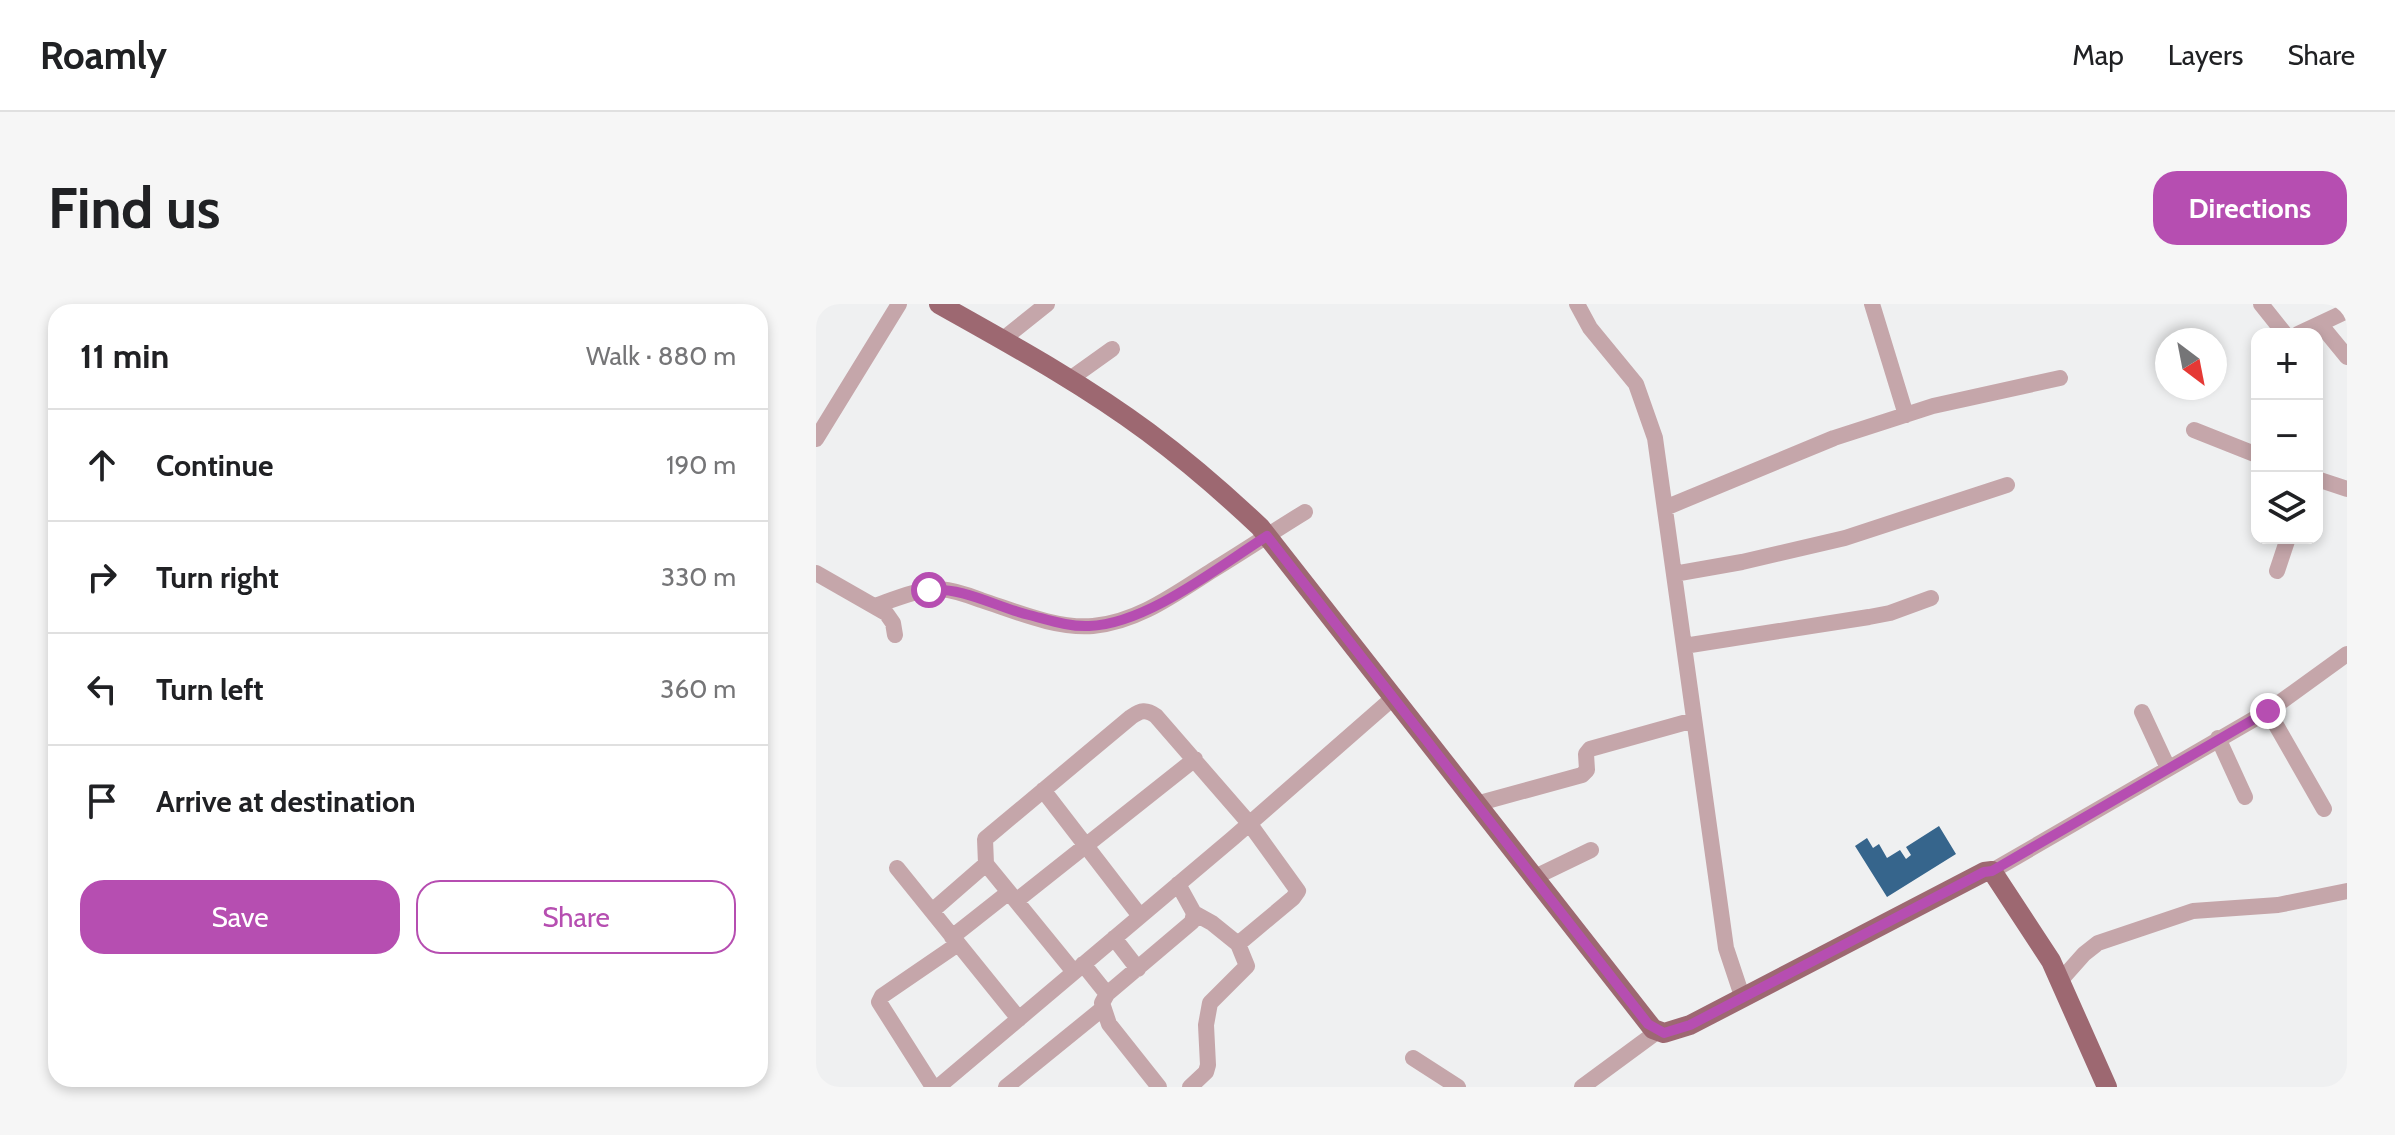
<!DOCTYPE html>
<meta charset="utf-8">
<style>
:root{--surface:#fff;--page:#f6f6f6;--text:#202124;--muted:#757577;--line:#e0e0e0;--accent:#b64eb1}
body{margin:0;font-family:Cabin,sans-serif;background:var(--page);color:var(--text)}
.controls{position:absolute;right:24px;top:24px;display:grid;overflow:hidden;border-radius:16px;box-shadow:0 4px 12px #0003}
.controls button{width:72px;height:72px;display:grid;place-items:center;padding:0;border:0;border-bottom:2px solid var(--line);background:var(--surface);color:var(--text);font:40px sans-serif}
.compass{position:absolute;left:1339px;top:24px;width:72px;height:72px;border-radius:50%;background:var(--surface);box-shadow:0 4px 12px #0003;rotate:148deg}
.stop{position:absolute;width:24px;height:24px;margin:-18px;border:6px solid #b64eb1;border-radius:50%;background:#fff}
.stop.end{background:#b64eb1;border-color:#fff;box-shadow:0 2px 8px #0008}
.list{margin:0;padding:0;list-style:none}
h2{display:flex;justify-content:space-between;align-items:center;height:104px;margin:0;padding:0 32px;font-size:34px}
h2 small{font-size:26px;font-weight:400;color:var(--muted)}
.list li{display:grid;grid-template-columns:52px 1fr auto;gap:24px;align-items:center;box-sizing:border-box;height:112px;padding:0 32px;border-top:2px solid var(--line)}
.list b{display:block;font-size:30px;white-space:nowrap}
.list em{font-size:26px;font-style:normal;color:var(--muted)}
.actions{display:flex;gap:16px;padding:24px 32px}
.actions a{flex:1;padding:18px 0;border:2px solid var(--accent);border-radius:24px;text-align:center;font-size:28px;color:var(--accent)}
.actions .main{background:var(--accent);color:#fff}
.icon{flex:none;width:44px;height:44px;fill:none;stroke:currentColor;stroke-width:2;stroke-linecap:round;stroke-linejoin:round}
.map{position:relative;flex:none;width:1531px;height:783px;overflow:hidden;border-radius:24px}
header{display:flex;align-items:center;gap:48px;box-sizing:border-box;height:112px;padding:0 40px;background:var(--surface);border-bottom:2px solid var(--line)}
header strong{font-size:38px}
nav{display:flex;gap:44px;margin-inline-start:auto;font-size:28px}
.intro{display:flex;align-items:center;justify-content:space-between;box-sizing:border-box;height:192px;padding:0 48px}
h1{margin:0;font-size:56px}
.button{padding:20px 36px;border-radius:24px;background:var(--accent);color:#fff;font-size:28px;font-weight:700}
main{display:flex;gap:48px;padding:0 48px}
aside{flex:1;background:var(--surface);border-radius:24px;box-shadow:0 4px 12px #0003}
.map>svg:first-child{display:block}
</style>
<header>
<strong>Roamly</strong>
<nav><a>Map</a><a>Layers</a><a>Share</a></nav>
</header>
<div class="intro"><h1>Find us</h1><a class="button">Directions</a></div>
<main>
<aside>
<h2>11 min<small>Walk · 880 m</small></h2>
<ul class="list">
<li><svg class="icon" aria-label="ahead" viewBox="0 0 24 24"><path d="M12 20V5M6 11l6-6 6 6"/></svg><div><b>Continue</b></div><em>190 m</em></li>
<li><svg class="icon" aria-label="right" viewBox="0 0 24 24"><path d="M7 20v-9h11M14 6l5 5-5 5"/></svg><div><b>Turn right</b></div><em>330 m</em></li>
<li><svg class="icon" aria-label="left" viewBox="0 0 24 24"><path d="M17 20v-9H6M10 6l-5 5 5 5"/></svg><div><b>Turn left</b></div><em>360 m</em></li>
<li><svg class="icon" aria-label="arrive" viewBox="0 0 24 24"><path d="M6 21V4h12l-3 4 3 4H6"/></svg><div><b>Arrive at destination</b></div></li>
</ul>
<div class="actions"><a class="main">Save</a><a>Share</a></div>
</aside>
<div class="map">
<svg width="1531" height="783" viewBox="0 0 1531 783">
<rect width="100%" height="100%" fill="#eff0f1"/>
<path fill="#36658c" d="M1123 522 1140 550 1071 593 1039 542 1051 534 1057 544 1063 540 1071 554 1084 546 1090 555 1095 551 1090 543Z"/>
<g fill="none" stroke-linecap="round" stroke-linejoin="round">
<path stroke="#c5a6aa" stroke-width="16" d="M761 0 774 24 820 80 839 134 910 644 926 692
M1056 0 1090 111
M1445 0 1469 30
M1504 20 1531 53
M1482 30 1531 7
M186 36 231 0
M254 75 296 45
M1378 126 1441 151
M0 135 83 0
M1501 175 1531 185
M849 204 1018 134 1117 102 1244 74
M1461 267 1472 234
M0 269 70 309 77 319 79 331
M858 270 926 258 1029 234 1191 181
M59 302C79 295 102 285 124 285 138 286 152 291 165 296 199 307 240 325 277 322 322 318 359 290 397 266 428 247 458 227 489 208
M868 342 1053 313 1074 309 1115 294
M1452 407 1508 505
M1326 408 1352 464
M1402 434 1429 493
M227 486 324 612
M660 500 766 471 771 466 770 450 774 445 878 416
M170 560 258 668
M81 564 203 715
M1176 567 1452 407 1531 350
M717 574 775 546
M200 597 379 455
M116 607 170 560 169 535 315 413C325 406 330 405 340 412L433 519 482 587 477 594 422 640 431 662 394 699 390 721 392 761 390 768 374 783
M378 609 396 619 422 640
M136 633 193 588
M298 634 322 665
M267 660 291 690
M1244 677 1268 650 1282 639 1377 607 1462 601 1531 587
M597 754 642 783
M117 783 63 698 66 692 142 640
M122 783 417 534 577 394
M190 783 286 705
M343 783 293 720 286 699 291 690 376 618 378 609 362 580
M766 783 842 727"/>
<path stroke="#9d6871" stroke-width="20" d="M123 0C194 40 266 79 332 128 371 157 408 189 444 223L837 725 848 729 874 721 1168 568 1176 567 1235 657 1291 783"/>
</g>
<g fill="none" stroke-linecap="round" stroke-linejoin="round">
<path stroke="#b64eb1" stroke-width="10" d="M113 286C148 283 180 303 213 311 233 316 253 323 273 322 331 320 402 263 451 232L832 720 848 729 874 721 1168 568 1176 567 1452 407"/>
</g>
</svg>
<div class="controls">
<button>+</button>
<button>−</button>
<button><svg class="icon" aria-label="layers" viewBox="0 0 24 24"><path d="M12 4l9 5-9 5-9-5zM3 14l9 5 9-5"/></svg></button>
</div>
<svg class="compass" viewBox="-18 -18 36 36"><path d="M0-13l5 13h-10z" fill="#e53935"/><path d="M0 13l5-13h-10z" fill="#757577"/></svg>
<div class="stop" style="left:113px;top:286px"></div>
<div class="stop end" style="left:1452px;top:407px"></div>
</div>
</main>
